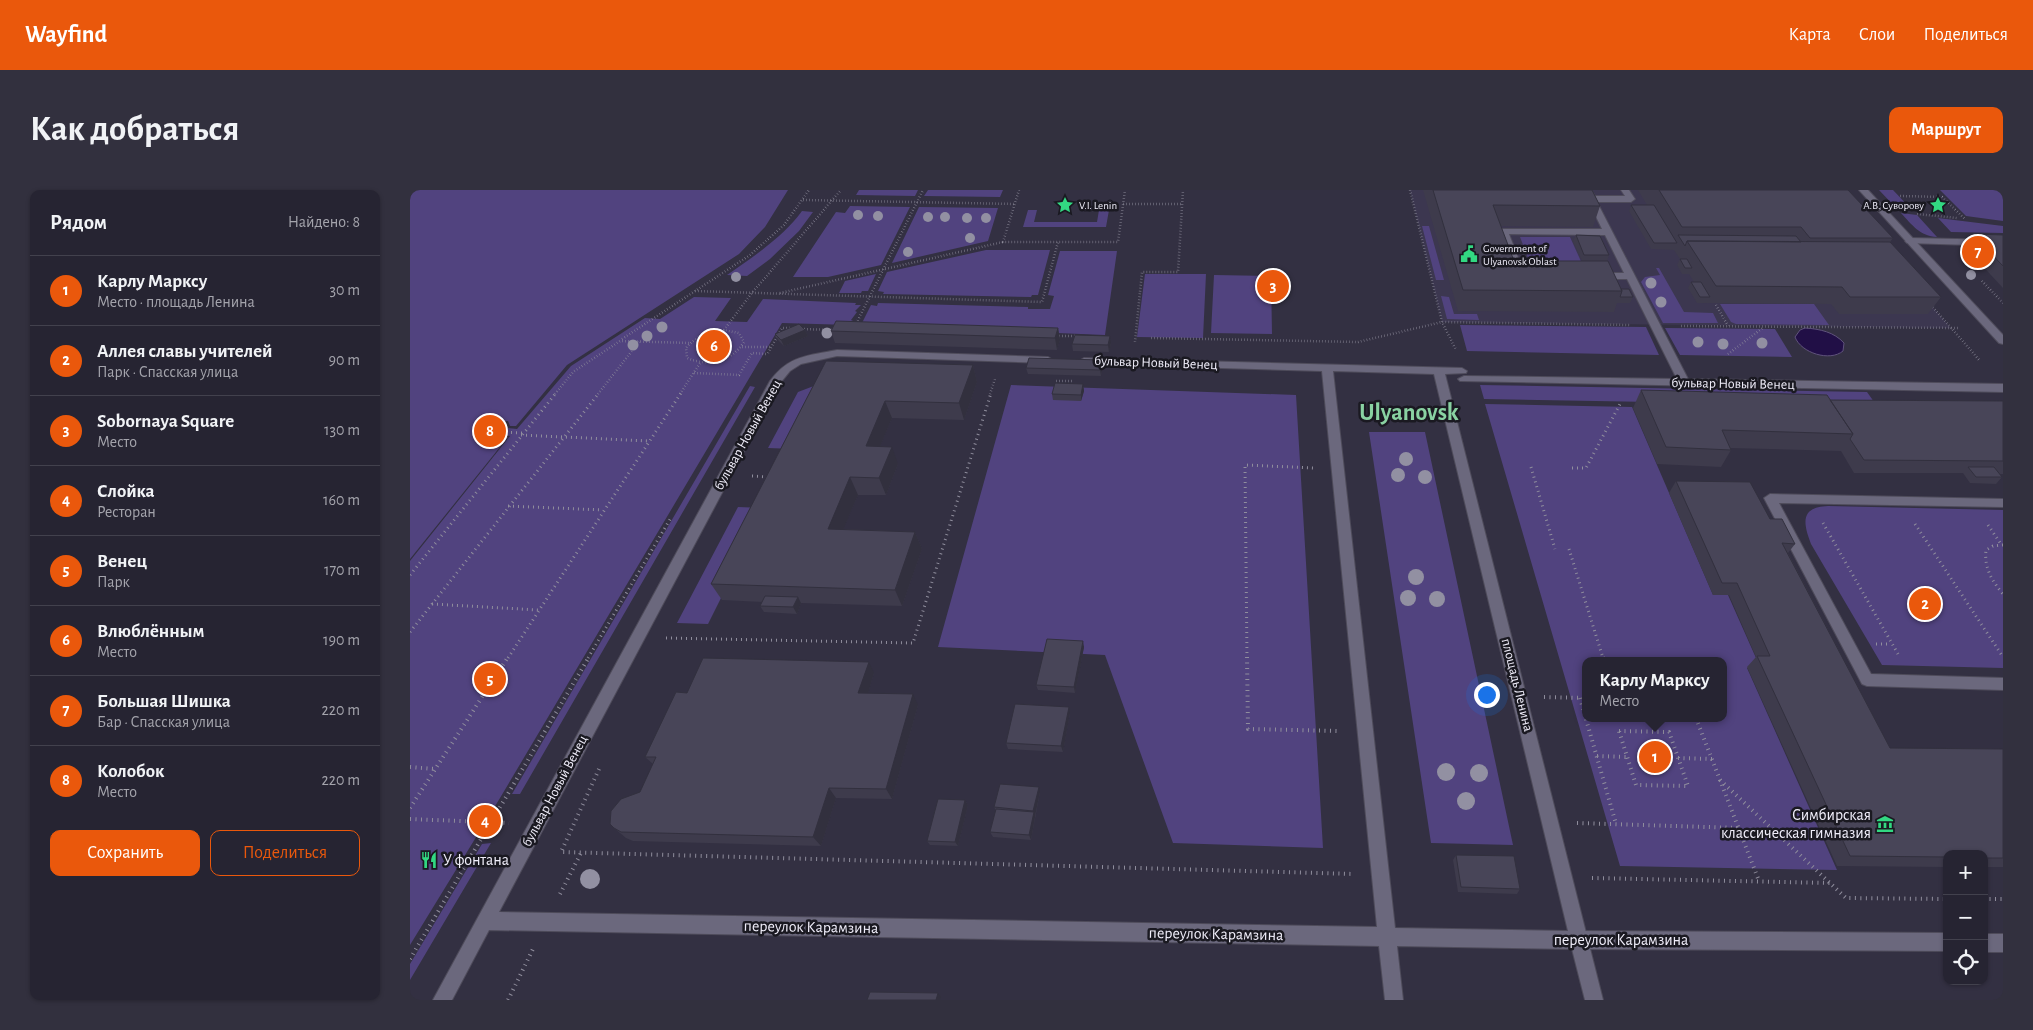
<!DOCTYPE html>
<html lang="ru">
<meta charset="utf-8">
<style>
:root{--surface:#262432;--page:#32303e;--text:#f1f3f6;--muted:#a4a4ac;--line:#42414d;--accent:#ea580c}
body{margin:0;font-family:"Alegreya Sans",sans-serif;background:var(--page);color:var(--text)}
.controls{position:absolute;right:15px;bottom:15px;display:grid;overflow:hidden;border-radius:10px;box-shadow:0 1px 4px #0004}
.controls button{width:45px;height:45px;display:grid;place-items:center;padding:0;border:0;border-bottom:1px solid var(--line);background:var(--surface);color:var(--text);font:25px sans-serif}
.you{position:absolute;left:1076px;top:504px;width:18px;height:18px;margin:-12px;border:4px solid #fff;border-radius:50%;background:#1a73e8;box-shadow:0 0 0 8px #1a73e833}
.badge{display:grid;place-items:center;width:32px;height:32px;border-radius:50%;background:var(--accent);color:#fff;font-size:16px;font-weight:700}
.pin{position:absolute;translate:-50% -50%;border:2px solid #fff;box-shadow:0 1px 5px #0006}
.popup{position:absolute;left:1172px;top:467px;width:145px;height:65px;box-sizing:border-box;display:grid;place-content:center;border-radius:10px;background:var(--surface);filter:drop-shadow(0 1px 4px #0005);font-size:16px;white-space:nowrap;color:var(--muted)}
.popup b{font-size:19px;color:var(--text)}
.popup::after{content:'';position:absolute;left:50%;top:100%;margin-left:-10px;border:10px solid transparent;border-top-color:var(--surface)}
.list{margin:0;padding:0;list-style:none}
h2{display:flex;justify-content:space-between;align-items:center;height:65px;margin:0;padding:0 20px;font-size:21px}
h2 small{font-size:16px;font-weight:400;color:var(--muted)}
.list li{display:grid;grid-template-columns:32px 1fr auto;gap:15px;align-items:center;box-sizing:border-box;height:70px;padding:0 20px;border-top:1px solid var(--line)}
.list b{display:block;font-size:19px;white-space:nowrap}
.list p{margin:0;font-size:16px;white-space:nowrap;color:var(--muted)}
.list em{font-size:16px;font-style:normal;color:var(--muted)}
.actions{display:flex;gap:10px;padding:15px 20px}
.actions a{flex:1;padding:11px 0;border:1px solid var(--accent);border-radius:10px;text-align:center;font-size:18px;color:var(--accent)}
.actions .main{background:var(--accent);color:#fff}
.icon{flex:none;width:28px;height:28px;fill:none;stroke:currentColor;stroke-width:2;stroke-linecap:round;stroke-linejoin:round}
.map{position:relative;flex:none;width:1593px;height:810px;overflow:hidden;border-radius:10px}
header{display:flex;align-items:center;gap:30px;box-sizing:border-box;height:70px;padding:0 25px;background:var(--accent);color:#fff}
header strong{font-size:24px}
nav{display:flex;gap:28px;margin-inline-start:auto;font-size:18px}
.intro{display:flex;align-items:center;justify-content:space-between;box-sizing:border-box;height:120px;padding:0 30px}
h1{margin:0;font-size:35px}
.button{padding:12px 22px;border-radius:10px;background:var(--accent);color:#fff;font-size:18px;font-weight:700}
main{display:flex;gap:30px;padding:0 30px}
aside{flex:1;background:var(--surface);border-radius:10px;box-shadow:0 1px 4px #0004}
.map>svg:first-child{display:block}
</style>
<header>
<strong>Wayfind</strong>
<nav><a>Карта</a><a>Слои</a><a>Поделиться</a></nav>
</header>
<div class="intro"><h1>Как добраться</h1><a class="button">Маршрут</a></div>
<main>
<aside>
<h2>Рядом<small>Найдено: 8</small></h2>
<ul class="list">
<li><span class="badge">1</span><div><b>Карлу Марксу</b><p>Место · площадь Ленина</p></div><em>30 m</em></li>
<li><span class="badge">2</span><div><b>Аллея славы учителей</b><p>Парк · Спасская улица</p></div><em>90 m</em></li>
<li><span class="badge">3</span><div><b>Sobornaya Square</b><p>Место</p></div><em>130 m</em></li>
<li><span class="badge">4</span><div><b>Слойка</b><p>Ресторан</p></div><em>160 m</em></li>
<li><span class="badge">5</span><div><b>Венец</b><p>Парк</p></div><em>170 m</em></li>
<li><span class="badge">6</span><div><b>Влюблённым</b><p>Место</p></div><em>190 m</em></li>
<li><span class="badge">7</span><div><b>Большая Шишка</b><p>Бар · Спасская улица</p></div><em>220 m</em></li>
<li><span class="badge">8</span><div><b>Колобок</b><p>Место</p></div><em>220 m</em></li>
</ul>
<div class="actions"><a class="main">Сохранить</a><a>Поделиться</a></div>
</aside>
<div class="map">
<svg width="1593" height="810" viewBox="0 0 1593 810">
<rect width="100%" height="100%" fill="#333042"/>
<path fill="#3c3750" d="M1000 0H1420L1541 138 1032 132Z"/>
<path fill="#51437f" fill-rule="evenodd" d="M0 0H378L355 37 329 64 157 175 106 236H100L98 231C84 231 76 235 67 244L70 251C81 252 88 247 98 247L0 369Z
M449 0H508L505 6 446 5Z
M518 0H593L590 7 514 6Z
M1469 0H1483L1503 21 1487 19Z
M1530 0H1593V31L1556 26Z
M440 16 500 17 471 75 418 87H383L426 22 435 23Z
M509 17 588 18 578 51 482 73Z
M618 20H627L624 32H687L689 20H699L696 37H613Z
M392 21 403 22 389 41 360 69 337 86 317 85C343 67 373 47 392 21Z
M1491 23 1507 25 1527 47C1510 46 1502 35 1491 23Z
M1528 28 1593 36V43L1541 42Z
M1012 36H1019L1034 90H1026Z
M1110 47H1160L1174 78H1122Z
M576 60H640L628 105H622L621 107 473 104 474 102 468 101 477 82Z
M650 61H707L695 145 451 135 461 115 467 116 468 113 618 117V119H640L644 106 638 105Z
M1246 78H1249L1274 122 1303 123 1308 133H1253L1231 92 1235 87 1250 85Z
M466 84 458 101H452L451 103H429L435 91Z
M735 84H796L793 148 727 147Z
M804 85 861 86 862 144 801 143Z
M1031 106 1039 107 1044 124H1067L1069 130 1037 129Z
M284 107 321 108 305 131 337 132 353 109 446 113 445 115H451L445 121 447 122 441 130 443 131 440 135 372 133 90 608 0 755V371L100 246C91 245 82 249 73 249L70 244C78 236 84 233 95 234L98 238 107 239 161 176 235 128 250 129Z
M1310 114H1404L1419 135 1326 134 1321 132Z
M1050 135 1236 137 1249 165 1057 161Z
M1255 138 1365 139 1382 167 1270 165Z
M409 194 384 259 358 258 388 202Z
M601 195 886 205 913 658 763 653 695 465 528 457Z
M1070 195 1457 202 1467 216 1074 209Z
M340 196 345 197 110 604H102Z
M1075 214 1222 217 1303 405H1318L1350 477 1337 478 1427 680 1210 676ZM1176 471H1314V528H1176Z
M959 242H1015L1103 655 1021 653Z
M1418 316 1593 320V478L1472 475 1401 354C1393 333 1390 317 1418 316Z
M328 317 356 318 298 434 267 433Z
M81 653 0 790V774L72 654Z"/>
<path fill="#210f46" stroke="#5f527c" d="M1395 138C1410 139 1424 142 1434 153L1433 161C1420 172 1391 163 1385 147L1390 140Z"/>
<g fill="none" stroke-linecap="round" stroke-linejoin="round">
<g stroke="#4e4b5a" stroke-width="2">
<path id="service" d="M1173 0H1181L1185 6H1215L1211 0H1219L1225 9 1221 12H1187L1278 189 1593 194V202L1050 191 1048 189 1054 186 1267 189 1217 89H1188L1183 86 1188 83H1214L1195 45 1099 44 1114 83 1117 85 1112 88 1105 85 1088 41 1090 39H1192Z
M1500 48 1593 50V56L1497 53 1495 51Z
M1360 304 1593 309V317L1369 313 1461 484 1593 488V500L1457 496 1452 494 1354 308Z"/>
</g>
<g stroke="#4e4b5a" stroke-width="2">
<path id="pedestrian" d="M427 160 638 167 643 170 638 173 427 166 391 174 380 181 371 192 89 722 967 737 912 181 674 174 669 171 674 168 1052 178 1057 181 1056 183 1035 184 1193 810H1175L1162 759 987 756 993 810H975L969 756 79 740 42 810H23L360 191C379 165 398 166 427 160ZM923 181 1024 184 1158 741 985 738Z"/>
</g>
<g stroke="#4e4b5a" stroke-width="2">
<path id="minor" d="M1169 741 1537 743V761L1169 759 1163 756 1160 750 1163 744Z
M1574 744H1593V762H1574Z"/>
</g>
<g stroke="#4e4b5a" stroke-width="2">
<path id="tertiary" d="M1449 0H1458L1593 145V154L1589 153Z"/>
</g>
<path stroke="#908e9d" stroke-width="2.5" stroke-dasharray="0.5 2.5" stroke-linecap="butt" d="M609 0 593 52H708L715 0
M1000 0 1032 132 1046 160
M1490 6 1532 7 1555 29
M393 10 605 14
M713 14H772
M1507 24 1547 28
M1572 91 1593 113
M285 101 632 112 648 52
M370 103 593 52
M1306 115 1318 136
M1521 115 1570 171
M445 136 513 0
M1271 136 1550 138
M391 139 422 140
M313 140 329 143 334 152C321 172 298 177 277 168L276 158C285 147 299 142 313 140Z
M314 140 341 104 431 0
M646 146H667
M741 148 948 152 1032 132 1220 135
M212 149 340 65 374 35 399 0
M725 152 732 82H768L773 0
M332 157H361
M358 163 372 138H380
M1318 164 1354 137
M284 183 329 185 342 163 357 164
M646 191H664
M145 204 163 182 210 151 280 153
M188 204 229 152
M270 204 290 173
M580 204 585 189"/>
<path stroke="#908e9d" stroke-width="3" stroke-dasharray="1 4" stroke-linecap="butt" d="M86 242 112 243
M111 245 239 251
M1121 277 1145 359
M1162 278H1176L1210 214
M342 286 358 287
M98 316 193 320
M1413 333 1488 464
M1505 334 1593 467
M1578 335 1591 354
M1593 355 1583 356 1576 360C1574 378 1582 391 1593 404
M1159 359 1193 468
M0 385 146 203
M22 414 128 420
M0 442 189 203
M256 448 503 453 581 203
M1466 454H1480
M98 468 271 203
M178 468 262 326
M837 468 835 275 904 278"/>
<path stroke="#908e9d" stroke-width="4" stroke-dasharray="1 4.5" stroke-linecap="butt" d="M837 467 838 539 929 541
M1193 467 1194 471
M1134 507 1176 508
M1170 508 1206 634
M1286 528 1349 691
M1209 541 1259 542 1278 596 1226 595Z
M1187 566 1217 567
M1268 568 1302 569
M0 577 25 579
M189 579 151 662 944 684
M1310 590 1436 708 1537 709
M0 618 98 467
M0 629 99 633
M1167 633 1329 638
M1182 688 1420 693
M150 704 171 663
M1574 709H1593
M0 769 179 467
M98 810 123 759"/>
<use href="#service" fill="#6b687d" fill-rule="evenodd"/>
<use href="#pedestrian" fill="#6b687d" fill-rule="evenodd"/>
<use href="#minor" fill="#6b687d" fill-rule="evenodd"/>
<use href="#tertiary" fill="#6b687d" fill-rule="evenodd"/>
</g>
<g fill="#9290a2">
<circle cx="448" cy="25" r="5"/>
<circle cx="468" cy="26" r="5"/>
<circle cx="518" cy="27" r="5"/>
<circle cx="535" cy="27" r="5"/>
<circle cx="557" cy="28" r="5"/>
<circle cx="576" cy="28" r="5"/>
<circle cx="560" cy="48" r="5"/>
<circle cx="498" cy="62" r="5"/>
<circle cx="1561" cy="85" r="5"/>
<circle cx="326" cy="87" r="5"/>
<circle cx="1241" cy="93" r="5.5"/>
<circle cx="1251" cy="112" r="5.5"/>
<circle cx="252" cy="137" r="5.5"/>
<circle cx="417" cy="143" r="5.5"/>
<circle cx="237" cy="146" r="5.5"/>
<circle cx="1288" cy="152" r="5.5"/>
<circle cx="1352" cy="153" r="5.5"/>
<circle cx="1313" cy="154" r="5.5"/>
<circle cx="223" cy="155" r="5.5"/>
<circle cx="996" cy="269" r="7"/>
<circle cx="988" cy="285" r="7"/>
<circle cx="1015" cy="287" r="7"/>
<circle cx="1006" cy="387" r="8"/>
<circle cx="998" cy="408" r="8"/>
<circle cx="1027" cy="409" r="8"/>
<circle cx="1036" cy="582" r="9"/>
<circle cx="1069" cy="583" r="9"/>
<circle cx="1056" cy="611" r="9"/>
<circle cx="180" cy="689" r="10"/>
</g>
<path fill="#3e3b4c" d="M1013 0H1182L1190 16 1183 37 1090 36 1104 71H1172L1163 51 1166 45 1199 65 1197 71 1211 99 1223 107 1220 113H1207L1204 122 1048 121Z
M1228 0H1438L1483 48 1480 52 1531 107 1518 124H1429L1421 114 1287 113 1278 98 1281 92H1284L1279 84H1272L1267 75 1270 69 1264 60 1241 59 1219 21 1221 15H1237Z
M1562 44 1593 45V98L1554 56Z
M648 138 650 150 647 160 425 153 421 141Z
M395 140 398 146 374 156 368 150 365 144Z
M701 153 699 162 663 161 662 154Z
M692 170 693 176 691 186 618 184 616 178Z
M416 171 563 175 567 192 554 230 482 228 470 256 488 274 476 305H448L433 339 505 342 512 359 492 416 391 413 387 424 354 422 350 416 353 412 312 410 301 394Z
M673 194 674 201 671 211 643 210 642 204Z
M1231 200 1420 210 1593 211V284H1589L1592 287 1586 294 1560 293 1553 283H1444L1431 261 1320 258 1321 260 1311 277 1247 274 1223 218Z
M1266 291 1360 329 1385 354 1378 363 1480 558 1593 559V677H1574V664H1537V677L1427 676 1337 477 1346 467 1319 405H1303L1259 303Z
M674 457 665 503 628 500 626 495Z
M464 483 458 503 508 515 482 609 426 608 411 656 223 651 216 648 204 638 230 602 243 574 235 567 277 503Z
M660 523 653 562 598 559 596 553Z
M630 602 621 650 583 647 580 642 586 621 584 617Z
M555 610 558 615 548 656 520 655 517 651Z
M1046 665 1110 699 1107 704 1048 702 1043 670Z"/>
<path fill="#32303e" d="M648 138 650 150 647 160 645 148Z
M395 140 398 146 374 156 371 150Z
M700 146 701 153 699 162 698 155Z
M692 170 693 176 691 186 690 180Z
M563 175 567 192 554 230 549 213Z
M673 194 674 201 671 211V205Z
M475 211 482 228 463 273 456 256Z
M482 257 488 274 476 305 469 288Z
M440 287 448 305 426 356 418 339Z
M505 342 512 359 492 416 485 400Z
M388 407 391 413 387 424 383 417Z
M673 451 674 457 665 503 664 497Z
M459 472 464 483 455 514 448 503Z
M503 504 508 515 482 609 476 599Z
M659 517 660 523 653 562 651 556Z
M629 597 630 602 625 626 623 621Z
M419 598 426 608 411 656 403 647Z
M555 610 558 615 548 656 545 652Z
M624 622 625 627 621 650 619 645Z
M528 803 531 807 530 810H526Z"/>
<path fill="#484558" stroke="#32303e" d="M1023 0H1182L1190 16 1083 15 1104 71H1198L1212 101 1053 100Z
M1249 0H1438L1483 48H1400L1391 37H1272Z
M1221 15H1244L1267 53H1244Z
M1562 44 1593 45V76Z
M1166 45 1190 46 1199 65H1174Z
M1268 45 1386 46 1391 52 1277 51 1275 56Z
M1277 51 1480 52 1531 107H1440L1432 97 1306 96Z
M1270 69H1277L1282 78H1275Z
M1281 92H1291L1300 107H1290Z
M1211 99H1219L1223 107H1210L1212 101Z
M426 131 648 138 645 148 421 141Z
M389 134 395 140 371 150 365 144Z
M665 145 700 146 698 155 662 154Z
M619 168 692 170 690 180 616 178Z
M416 171 563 175 549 213 475 211 456 256 482 257 469 288 440 287 418 339 505 342 485 400 301 394Z
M645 193 673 194 671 205 642 204Z
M1231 200 1417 205 1443 244 1312 240 1321 260 1256 257Z
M1420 210 1593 211V271L1454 270 1440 249 1443 244Z
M1558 277H1584L1592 287H1566Z
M1266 291 1340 292 1360 329H1372L1385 354 1372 353 1480 558 1593 559V668H1574V664H1537V667L1440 666 1347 466H1360L1327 393H1312Z
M355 406 388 407 383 417 350 416Z
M637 449 673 451 664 497 626 495Z
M293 468 459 472 448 503 503 504 476 599 419 598 403 647 211 642 204 638 200 634 201 621 211 609 230 602 246 567H235L266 502 277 503Z
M605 514 659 517 651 556 596 553Z
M590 594 629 597 623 621 584 617Z
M528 609 555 610 545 652 517 651Z
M586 619 624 622 619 645 580 642Z
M1046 665 1104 666 1110 699 1051 697Z
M460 802 528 803 526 810H457Z"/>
<defs>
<g id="sight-bare" transform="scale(1.35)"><path d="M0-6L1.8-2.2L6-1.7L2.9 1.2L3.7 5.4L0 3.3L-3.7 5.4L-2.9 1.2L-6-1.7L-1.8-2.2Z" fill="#32d882" stroke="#1a1921" stroke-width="2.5" paint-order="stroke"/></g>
<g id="civic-bare" transform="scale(1.35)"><path d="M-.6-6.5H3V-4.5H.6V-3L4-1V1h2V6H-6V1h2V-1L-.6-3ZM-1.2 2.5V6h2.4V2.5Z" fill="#32d882" stroke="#1a1921" stroke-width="2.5" paint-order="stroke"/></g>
<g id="museum-bare" transform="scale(1.35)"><path d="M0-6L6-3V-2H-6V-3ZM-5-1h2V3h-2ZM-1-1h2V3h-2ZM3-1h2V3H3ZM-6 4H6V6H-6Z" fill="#32d882" stroke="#1a1921" stroke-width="2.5" paint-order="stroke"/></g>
<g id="restaurant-bare" transform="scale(1.35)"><path d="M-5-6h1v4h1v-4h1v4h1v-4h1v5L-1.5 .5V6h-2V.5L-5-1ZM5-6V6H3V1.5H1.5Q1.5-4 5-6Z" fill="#32d882" stroke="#1a1921" stroke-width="2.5" paint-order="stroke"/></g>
</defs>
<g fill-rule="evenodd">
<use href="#sight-bare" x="655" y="15"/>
<use href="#sight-bare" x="1528" y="15"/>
<use href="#civic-bare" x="1059" y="64"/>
<use href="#museum-bare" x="1475" y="634"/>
<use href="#restaurant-bare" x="19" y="670"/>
</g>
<g text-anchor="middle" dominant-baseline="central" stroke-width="5" stroke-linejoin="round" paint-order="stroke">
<g font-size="11" fill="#f0eefa" stroke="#1a1921" text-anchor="start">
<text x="669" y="15">V.I. Lenin</text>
<text x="1514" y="15" text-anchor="end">А.В. Суворову</text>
<text x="1073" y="58">Government of<tspan x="1073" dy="13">Ulyanovsk Oblast</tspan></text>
</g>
<g font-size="14" fill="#f0eefa" stroke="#1a1921">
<text transform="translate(746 173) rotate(2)">бульвар Новый Венец</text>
<text transform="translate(1323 194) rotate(1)">бульвар Новый Венец</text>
<text transform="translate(338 245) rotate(-61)">бульвар Новый Венец</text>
<text transform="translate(1107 495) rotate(76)">площадь Ленина</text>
<text transform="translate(145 601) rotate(-62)">бульвар Новый Венец</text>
</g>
<g font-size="16" fill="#f0eefa" stroke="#1a1921" text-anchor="end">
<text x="1461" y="625">Симбирская<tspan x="1461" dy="18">классическая гимназия</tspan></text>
<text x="33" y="670" text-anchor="start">У фонтана</text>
</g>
<g font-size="16" fill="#f0eefa" stroke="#1a1921">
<text transform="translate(401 737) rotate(1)">переулок Карамзина</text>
<text transform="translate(806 744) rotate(1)">переулок Карамзина</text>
<text x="1211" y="750">переулок Карамзина</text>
</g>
<g font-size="24" font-weight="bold" fill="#89d2a2" stroke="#1a1921">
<text x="999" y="223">Ulyanovsk</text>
</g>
</g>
</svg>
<div class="controls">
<button>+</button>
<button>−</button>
<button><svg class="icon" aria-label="locate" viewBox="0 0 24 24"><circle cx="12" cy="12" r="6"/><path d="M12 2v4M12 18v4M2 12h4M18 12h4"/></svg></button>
</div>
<div class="you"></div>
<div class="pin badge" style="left:1245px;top:567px">1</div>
<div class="popup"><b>Карлу Марксу</b>Место</div>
<div class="pin badge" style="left:1515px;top:414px">2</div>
<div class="pin badge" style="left:863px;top:96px">3</div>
<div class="pin badge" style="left:75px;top:631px">4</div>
<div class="pin badge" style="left:80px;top:489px">5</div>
<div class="pin badge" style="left:304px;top:156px">6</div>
<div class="pin badge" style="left:1568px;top:62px">7</div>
<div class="pin badge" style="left:80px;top:241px">8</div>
</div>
</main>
